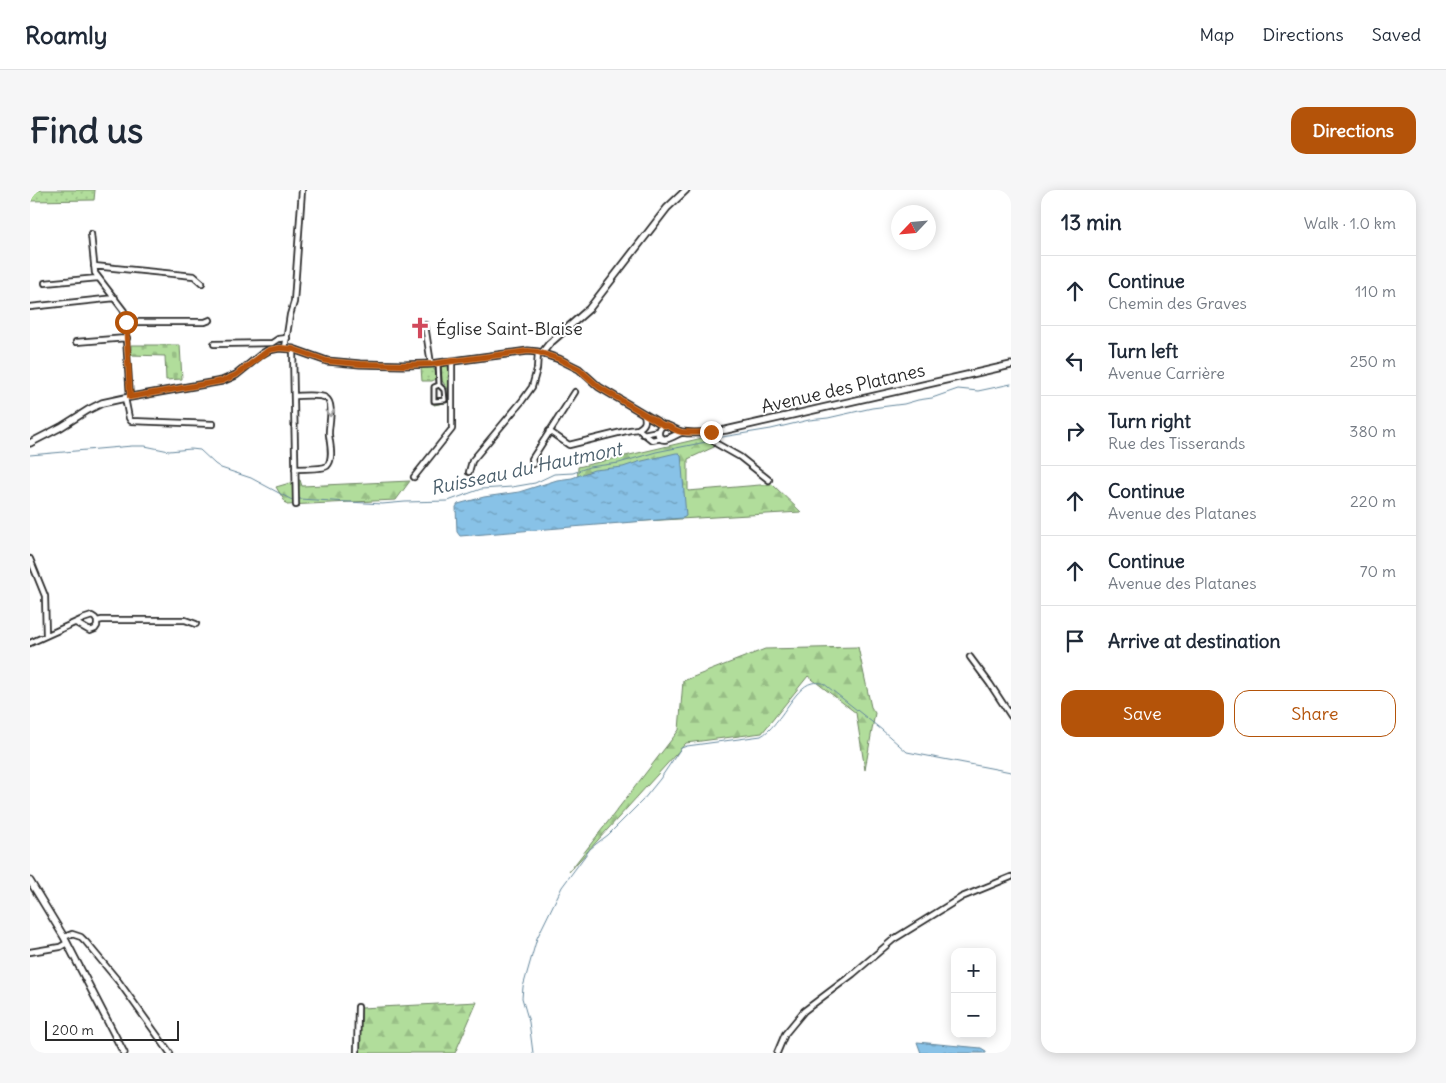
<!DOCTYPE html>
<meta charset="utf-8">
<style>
:root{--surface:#fff;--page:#f6f6f7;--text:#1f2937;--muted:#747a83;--line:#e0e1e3;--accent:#b45309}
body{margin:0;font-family:Delius,sans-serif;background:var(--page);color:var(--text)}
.controls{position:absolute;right:15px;bottom:15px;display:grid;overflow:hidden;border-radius:10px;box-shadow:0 2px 12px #0003}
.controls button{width:45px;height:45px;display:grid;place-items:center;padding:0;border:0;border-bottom:1px solid var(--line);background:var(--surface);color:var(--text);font:25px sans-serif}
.compass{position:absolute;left:861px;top:15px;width:45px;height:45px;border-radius:50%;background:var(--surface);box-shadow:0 2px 12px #0003;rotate:244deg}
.scale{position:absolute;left:15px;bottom:12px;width:134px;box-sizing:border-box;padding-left:5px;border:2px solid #2b2b2b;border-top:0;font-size:14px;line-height:18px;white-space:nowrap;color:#2b2b2b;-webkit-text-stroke:4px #fff;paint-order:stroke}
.stop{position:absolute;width:15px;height:15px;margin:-11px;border:4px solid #b45309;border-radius:50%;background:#fff}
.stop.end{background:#b45309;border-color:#fff;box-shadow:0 1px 5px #0008}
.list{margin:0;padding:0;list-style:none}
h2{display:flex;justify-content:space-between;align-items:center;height:65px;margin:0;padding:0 20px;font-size:21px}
h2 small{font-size:16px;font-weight:400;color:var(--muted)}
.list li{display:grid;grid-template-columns:32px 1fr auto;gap:15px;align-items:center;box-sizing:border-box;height:70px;padding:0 20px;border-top:1px solid var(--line)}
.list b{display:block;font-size:19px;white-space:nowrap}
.list p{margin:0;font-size:16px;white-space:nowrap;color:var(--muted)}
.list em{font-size:16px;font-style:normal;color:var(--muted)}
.actions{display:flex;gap:10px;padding:15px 20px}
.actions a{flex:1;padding:11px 0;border:1px solid var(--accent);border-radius:15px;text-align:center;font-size:18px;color:var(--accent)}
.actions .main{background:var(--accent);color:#fff}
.icon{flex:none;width:28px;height:28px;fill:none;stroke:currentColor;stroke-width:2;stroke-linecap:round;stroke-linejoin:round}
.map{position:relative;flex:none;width:981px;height:863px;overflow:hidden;border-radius:15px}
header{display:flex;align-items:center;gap:30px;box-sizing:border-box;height:70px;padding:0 25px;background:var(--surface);border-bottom:1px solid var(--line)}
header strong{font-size:24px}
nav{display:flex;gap:28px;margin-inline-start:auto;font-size:18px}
.intro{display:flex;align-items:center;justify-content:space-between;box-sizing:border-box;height:120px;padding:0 30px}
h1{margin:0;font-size:35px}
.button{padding:12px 22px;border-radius:15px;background:var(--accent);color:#fff;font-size:18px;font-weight:700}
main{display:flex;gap:30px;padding:0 30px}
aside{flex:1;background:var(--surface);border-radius:15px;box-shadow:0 2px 12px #0003}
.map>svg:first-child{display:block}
</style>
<header>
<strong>Roamly</strong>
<nav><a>Map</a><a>Directions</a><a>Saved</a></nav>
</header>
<div class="intro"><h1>Find us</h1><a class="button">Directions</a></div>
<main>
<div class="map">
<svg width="981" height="863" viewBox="0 0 981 863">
<defs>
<pattern id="grass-dots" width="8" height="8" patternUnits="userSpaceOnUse" patternTransform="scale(1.25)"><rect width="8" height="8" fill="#b1dd9b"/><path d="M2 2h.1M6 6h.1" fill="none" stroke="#98be86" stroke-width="1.8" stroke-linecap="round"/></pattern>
<pattern id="forest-firs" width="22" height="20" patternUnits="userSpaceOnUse" patternTransform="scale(1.25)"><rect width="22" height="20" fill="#b1dd9b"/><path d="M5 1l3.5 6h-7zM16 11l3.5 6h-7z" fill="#98be86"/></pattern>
<pattern id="cemetery-stones" width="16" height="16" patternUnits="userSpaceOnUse" patternTransform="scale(1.25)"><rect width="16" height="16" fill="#b1dd9b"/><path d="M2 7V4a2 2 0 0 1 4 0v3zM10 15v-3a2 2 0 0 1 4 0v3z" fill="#98be86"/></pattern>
<pattern id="water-ripples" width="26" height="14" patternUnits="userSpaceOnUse" patternTransform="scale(1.25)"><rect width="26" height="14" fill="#88c2e7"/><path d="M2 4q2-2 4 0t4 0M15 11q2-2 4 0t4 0" fill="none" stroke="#6f9ebb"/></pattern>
</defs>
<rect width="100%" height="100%" fill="#fff"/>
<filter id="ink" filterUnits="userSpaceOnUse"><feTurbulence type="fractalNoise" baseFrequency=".02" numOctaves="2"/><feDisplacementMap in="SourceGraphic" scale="10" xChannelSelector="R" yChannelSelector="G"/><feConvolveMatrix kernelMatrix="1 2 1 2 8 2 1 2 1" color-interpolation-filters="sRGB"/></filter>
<g filter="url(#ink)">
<path fill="url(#grass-dots)" stroke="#6e8463" d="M0 0H65L64 10 0 11Z
M411 175H419L420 212 404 215V213L418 211V199L412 191Z
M404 176V180H406V189L402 191H392L391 178Z"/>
<path fill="url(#forest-firs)" stroke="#6e8463" d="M681 246 684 257 658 269V301L742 294 771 322 546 335 548 277Z
M270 290 272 296 380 291 366 310 257 315 246 297Z
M828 457 841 517 845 523 835 580 826 523 778 486 732 543 656 553 539 682 649 540 653 491 735 459Z
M447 812 425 863H330L331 818Z"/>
<path fill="url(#cemetery-stones)" stroke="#6e8463" d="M101 155H150L152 189 136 190 135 166 101 165Z"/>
<path fill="url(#water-ripples)" stroke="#63869c" d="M646 263H649L651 265 656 326 653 328 430 346 427 342 426 317 428 314 454 307 489 302 527 290 542 288 564 280 593 277 608 272Z
M887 852 951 858 956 861V863H891Z"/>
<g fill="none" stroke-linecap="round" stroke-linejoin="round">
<path stroke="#63869c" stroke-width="1" d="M686 248 741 239 779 230 798 228 842 218 874 214 888 210 902 208 928 199 948 201 981 194
M0 265 102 256H115L139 261 161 259 170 260 185 274 191 278 221 288 262 310H265
M269 309 352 314 375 312 418 311 451 299 482 297 505 293 524 284 543 283 559 277 589 273 626 262 681 251
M503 863 499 832 492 808 493 797 507 748 532 697 560 659 566 654 578 645 613 610 630 589 651 558 657 556 731 546C750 536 764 497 782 493 785 492 789 493 793 493L852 540 877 562 981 582"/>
<g stroke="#2b2b2b" stroke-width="7">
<path id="pedestrian" d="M408 173 409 195 404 197V211L415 210 414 200 409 195"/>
</g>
<g stroke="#2b2b2b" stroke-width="8">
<path id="minor" d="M61 44 65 83 94 121 100 207
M64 76 164 86 172 93
M15 93 68 88
M0 117 85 108
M96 132H175L180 130
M395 135 401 174
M46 152 97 148
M184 154 242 153 248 149 257 148
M255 158 260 125 264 112 272 0
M263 159 266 315
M264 206C272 206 290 204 296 208 305 214 298 236 299 245 300 254 304 269 297 276 292 280 272 278 265 279
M95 208 99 228 101 231 183 234
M608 239C615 235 616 232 614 224
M519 241 539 255 600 240 608 239 622 250 632 248
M681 242 683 249 687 254 710 267 739 290
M613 244 628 241
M503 274 502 269 545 202
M439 282 442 271 492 211 502 197 507 179 508 162
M384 287 422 239V171
M0 369 15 406 16 445
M46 433 60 441 65 439 67 436V431
M0 453 53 429 62 426 65 428 67 431 72 430H155L166 434
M940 467 960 494 981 526
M34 747 42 744 51 747 56 752 89 792 140 863
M0 762 30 757 37 753
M327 863 328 817
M747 863 755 844 774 821 823 784 864 749 932 707 981 687"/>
</g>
<g stroke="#2b2b2b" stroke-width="9">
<path id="tertiary" d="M512 163 519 154 559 119 637 18 656 0
M633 235C626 240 627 251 636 249 641 248 647 244 652 242
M0 253 31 237 58 220 72 213 95 208 192 191 206 185 232 164 239 160 249 158 263 159 297 171 330 174 373 175 401 174 498 161 508 162 529 169 549 179 569 197 633 235C639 235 645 240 651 242 664 244 683 242 696 240L981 175
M0 691 34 747 94 863"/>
</g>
<use href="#pedestrian" stroke="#fff" stroke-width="3"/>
<use href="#minor" stroke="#fff" stroke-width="4.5"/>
<use href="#tertiary" stroke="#fff" stroke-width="5.5"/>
</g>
<defs><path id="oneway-chevron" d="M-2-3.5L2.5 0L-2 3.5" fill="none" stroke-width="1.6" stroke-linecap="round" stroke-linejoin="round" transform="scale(1.25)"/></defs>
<use stroke="#a0a0a0" href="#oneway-chevron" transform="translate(300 223) rotate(87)"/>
</g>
<g fill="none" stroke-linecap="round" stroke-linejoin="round" filter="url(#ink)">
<path stroke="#b45309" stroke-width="6" d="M96 132 100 207 192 191 206 185 239 160 250 158 263 159 297 171 330 174 373 175 401 174 498 161 508 162 529 169 549 179 569 197 633 235C639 235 645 241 652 242 661 243 672 242 681 242"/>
</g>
<defs>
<g id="church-bare" transform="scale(1.725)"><path d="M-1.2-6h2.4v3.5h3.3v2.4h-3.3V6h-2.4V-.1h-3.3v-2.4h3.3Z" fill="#d1495b" stroke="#fff" stroke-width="2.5" paint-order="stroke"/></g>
</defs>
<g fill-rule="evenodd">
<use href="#church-bare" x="390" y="138"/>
</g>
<g text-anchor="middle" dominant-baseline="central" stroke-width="4" stroke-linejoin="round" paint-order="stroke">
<g font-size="18" fill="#2b2b2b" stroke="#fff" text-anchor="start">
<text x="406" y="138">Église Saint-Blaise</text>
</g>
<g font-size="18" fill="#2b2b2b" stroke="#fff">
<text transform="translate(813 198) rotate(-13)">Avenue des Platanes</text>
</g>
<g font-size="19" font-style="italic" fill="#4c606d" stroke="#fff">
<text transform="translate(496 278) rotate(-12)">Ruisseau du Hautmont</text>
</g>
</g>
</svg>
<div class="controls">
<button>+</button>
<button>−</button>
</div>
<svg class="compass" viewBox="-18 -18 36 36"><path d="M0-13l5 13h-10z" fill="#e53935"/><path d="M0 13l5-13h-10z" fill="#747a83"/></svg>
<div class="scale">200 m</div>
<div class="stop" style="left:96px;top:132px"></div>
<div class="stop end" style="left:681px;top:242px"></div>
</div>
<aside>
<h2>13 min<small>Walk · 1.0 km</small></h2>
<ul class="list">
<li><svg class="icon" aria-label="ahead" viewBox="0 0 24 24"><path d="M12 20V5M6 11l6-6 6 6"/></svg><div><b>Continue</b><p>Chemin des Graves</p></div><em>110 m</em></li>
<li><svg class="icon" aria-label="left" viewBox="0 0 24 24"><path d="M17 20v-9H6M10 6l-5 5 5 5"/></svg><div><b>Turn left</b><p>Avenue Carrière</p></div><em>250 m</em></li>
<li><svg class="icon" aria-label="right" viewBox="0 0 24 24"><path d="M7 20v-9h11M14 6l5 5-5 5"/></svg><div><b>Turn right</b><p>Rue des Tisserands</p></div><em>380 m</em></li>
<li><svg class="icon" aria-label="ahead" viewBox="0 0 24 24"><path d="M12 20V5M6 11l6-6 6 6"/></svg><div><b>Continue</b><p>Avenue des Platanes</p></div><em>220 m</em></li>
<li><svg class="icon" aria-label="ahead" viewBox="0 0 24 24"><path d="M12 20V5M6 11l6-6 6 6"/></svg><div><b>Continue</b><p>Avenue des Platanes</p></div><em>70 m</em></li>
<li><svg class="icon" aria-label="arrive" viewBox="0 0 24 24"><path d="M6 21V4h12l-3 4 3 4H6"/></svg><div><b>Arrive at destination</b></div></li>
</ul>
<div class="actions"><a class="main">Save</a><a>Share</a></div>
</aside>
</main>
